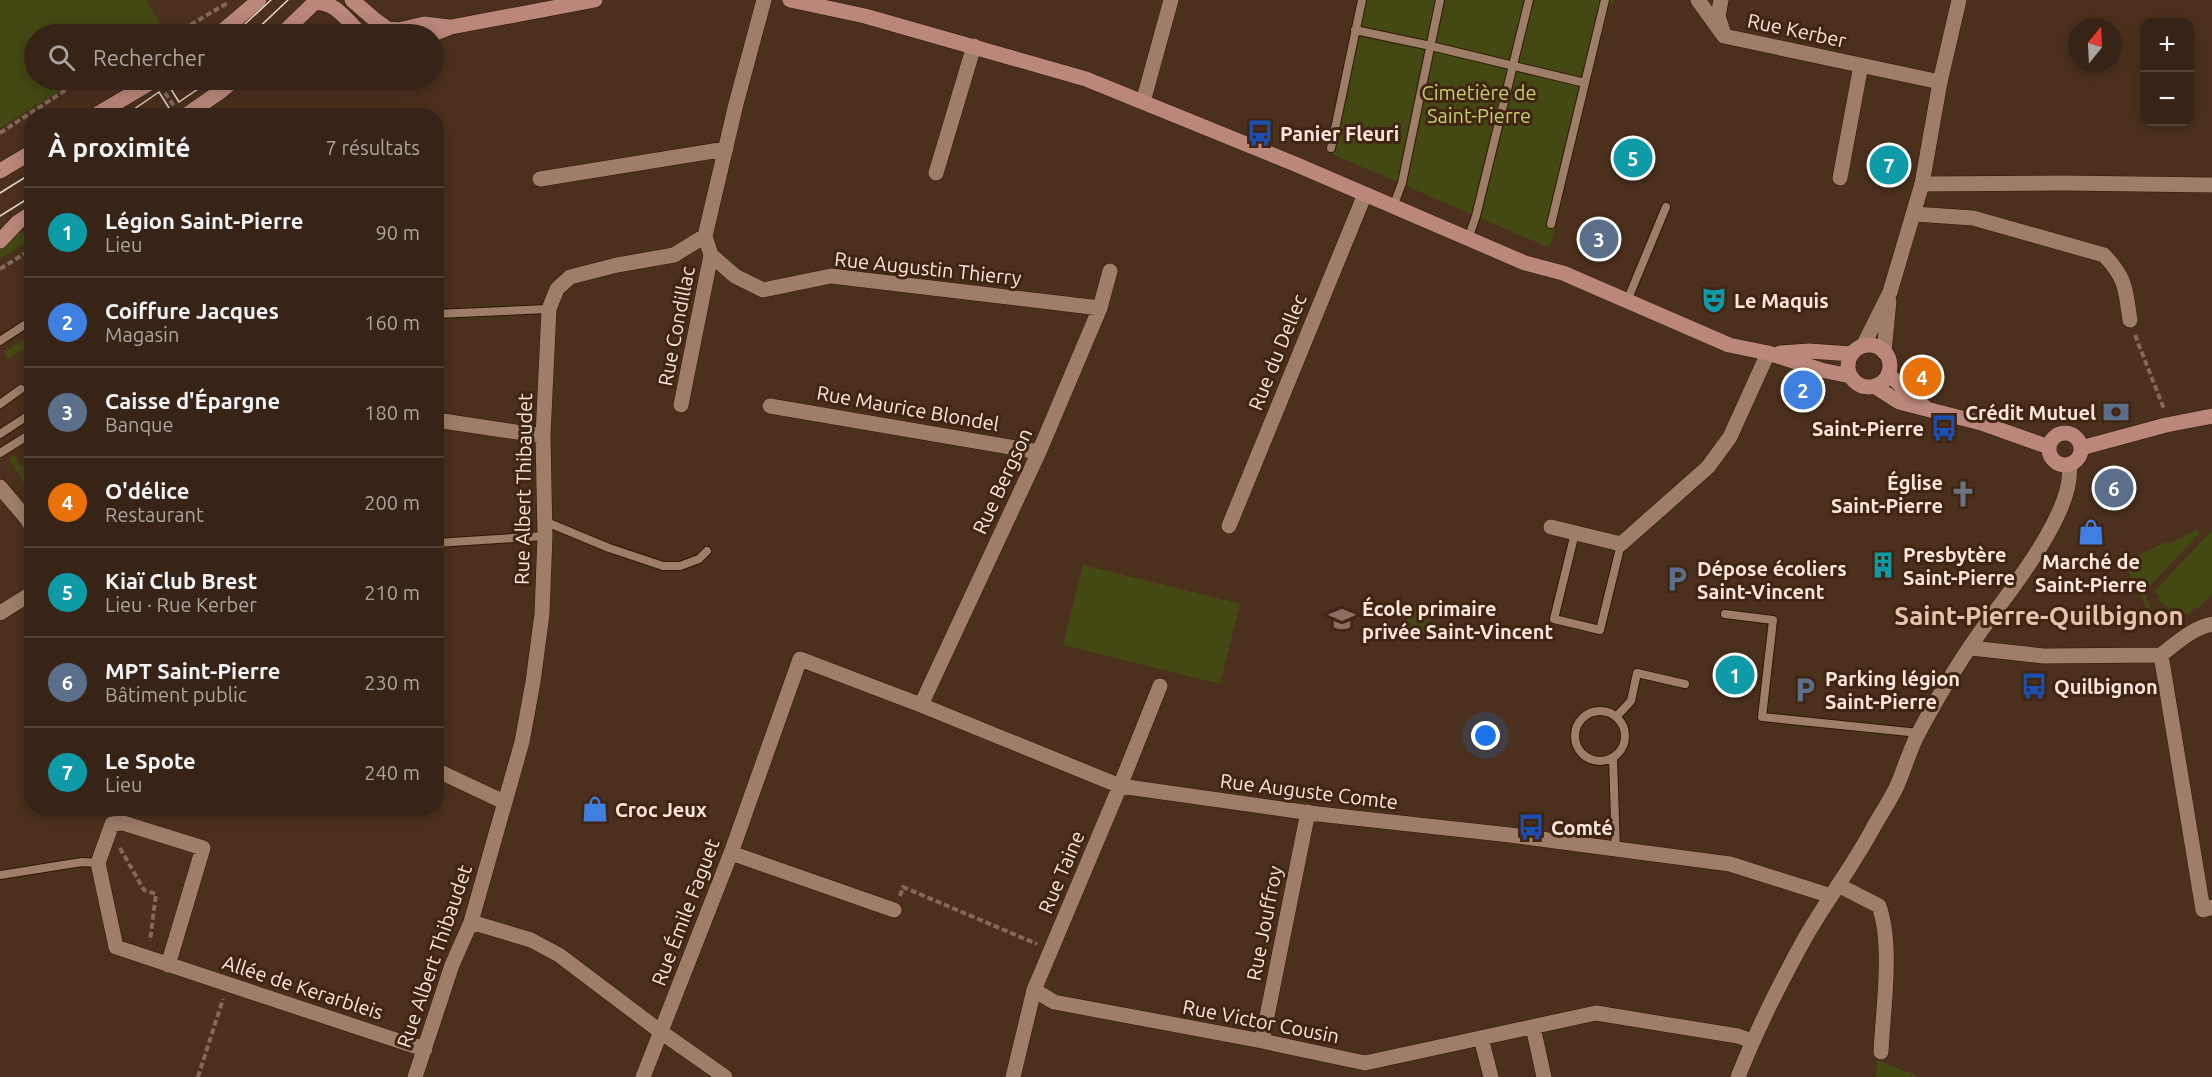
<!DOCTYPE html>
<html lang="fr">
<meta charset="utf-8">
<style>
:root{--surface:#382416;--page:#3f2c1f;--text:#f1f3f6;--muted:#aba4a1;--line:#524135;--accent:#f0a27a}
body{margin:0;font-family:Ubuntu,sans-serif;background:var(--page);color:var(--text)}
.controls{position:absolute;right:18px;top:18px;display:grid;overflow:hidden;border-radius:12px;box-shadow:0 3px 15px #0003}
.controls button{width:54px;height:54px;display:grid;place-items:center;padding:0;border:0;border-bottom:2px solid var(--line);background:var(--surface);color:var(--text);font:30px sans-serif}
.compass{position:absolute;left:2068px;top:18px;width:54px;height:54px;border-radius:50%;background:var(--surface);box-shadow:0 3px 15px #0003;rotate:18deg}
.you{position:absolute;left:1486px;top:736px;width:21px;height:21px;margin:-15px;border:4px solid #fff;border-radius:50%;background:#1a73e8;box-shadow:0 0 0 9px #1a73e833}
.badge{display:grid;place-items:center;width:39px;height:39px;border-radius:50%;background:var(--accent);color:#fff;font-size:20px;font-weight:700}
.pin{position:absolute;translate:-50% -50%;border:3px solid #fff;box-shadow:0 2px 6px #0006}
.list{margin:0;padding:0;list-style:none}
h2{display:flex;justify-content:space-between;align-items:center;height:78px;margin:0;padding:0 24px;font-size:26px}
h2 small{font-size:20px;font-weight:400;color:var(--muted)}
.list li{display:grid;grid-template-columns:39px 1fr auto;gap:18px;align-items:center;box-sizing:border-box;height:90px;padding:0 24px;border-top:2px solid var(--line)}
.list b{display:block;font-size:22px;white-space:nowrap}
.list p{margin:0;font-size:20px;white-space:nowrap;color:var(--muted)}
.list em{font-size:20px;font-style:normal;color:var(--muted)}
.icon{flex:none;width:33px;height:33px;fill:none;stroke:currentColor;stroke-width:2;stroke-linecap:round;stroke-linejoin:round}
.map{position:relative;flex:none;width:2212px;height:1077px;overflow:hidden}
.search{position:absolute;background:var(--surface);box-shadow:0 3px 15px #0003;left:24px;top:24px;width:420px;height:66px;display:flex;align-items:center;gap:15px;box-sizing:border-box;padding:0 21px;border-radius:33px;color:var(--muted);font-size:22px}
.panel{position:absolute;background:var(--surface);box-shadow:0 3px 15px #0003;left:24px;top:108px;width:420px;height:708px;border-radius:24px}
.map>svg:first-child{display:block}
</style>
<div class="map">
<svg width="2212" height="1077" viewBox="0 0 2212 1077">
<rect width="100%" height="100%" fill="#4b301d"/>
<path fill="#444813" d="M0 0H146L166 34H34V80H77L0 128Z
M1357 0H1619L1610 4 1550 248 1325 151Z
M27 228 31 239 0 259V247Z
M31 334V344L8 359 4 352Z
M14 455 22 467 31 461V467L25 472 31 483V495L9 459Z
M2198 529V535L2144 592 2155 617 2153 622 2125 565 2127 561 2166 542 2168 544Z
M2212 530V594L2199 608 2196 607 2190 613 2180 617 2158 600 2160 597 2154 592Z
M1083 565 1240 604 1220 684 1063 645Z
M1412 605 1432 614 1425 633 1405 627Z
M1877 1060 1920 1077H1876Z"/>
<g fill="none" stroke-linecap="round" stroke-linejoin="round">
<g stroke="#301705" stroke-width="10">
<path id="service" d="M1355 30 1431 46 1585 83
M1331 148 1362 0
M1393 207 1402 183 1440 0
M1551 224 1605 0
M1468 239 1476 216 1529 0
M1627 301 1666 207
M436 314 549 309
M0 341 32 320
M0 404 21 389
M0 434 32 413
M0 453 32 433
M544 521 609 548 663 566H680L699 559 707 551
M1575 533 1554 619 1600 630 1621 544
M436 543 545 536
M1725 614 1773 620 1762 717 1919 733
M1575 736a25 25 0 1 1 50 0a25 25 0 1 1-50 0Z
M1616 717 1631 701 1637 673 1685 684
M1613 758 1616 850
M0 875 82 862 98 863"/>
</g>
<g stroke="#301705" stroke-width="16">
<path id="minor" d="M1698 0 1724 36 1940 82
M1721 0 1718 16 1723 31
M1143 102 1171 0
M936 173 974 46
M1840 178 1861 65
M540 179 726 149
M1922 184 2064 183 2212 185
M1914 214 1973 218 2104 255C2127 280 2125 288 2130 320
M705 236 711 255 735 276 763 290 831 276 1100 308
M681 405 711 255
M770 406 1039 452
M436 420 543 436
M0 487 27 519 32 527
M1229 526 1365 194
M1551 527 1621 544 1708 467 1730 437 1768 353
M0 613 32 593
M1971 648 2044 656 2161 655
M2161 655 2203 910 2212 907
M2161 655C2177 643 2192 628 2212 624
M921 705 1039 452 1100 308 1110 271
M436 770 504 802
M731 853 894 910
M1838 885 1879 906C1893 945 1883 1009 1881 1052
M471 922 531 940 559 955 661 1032 725 1077
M168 965 203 848 123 823 112 824 98 863 116 947 405 1043 425 1049
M1034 990 1054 1002 1262 1041 1365 1063 1596 1013 1738 1036 1752 1041
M1533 1027 1544 1077
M1481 1038 1491 1077
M1262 1041 1308 812
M415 1077 452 965 471 922 522 742 533 682 542 614 545 536 543 436 549 309 557 289 570 277 617 265 674 255 705 236 736 104 764 0
M643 1077 731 853 800 659 921 705 1120 786 1318 814 1510 835 1730 864 1831 896
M1013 1077 1034 990 1120 786 1160 686"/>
</g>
<g stroke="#301705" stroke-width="16">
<path id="tertiary" d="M1863 346 1890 292 1922 184 1940 82 1959 0
M1884 352 1889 301
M1738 1077C1757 1029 1780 983 1805 938 1826 901 1852 867 1872 830 1880 815 1890 801 1897 786 1904 770 1909 752 1917 736 1939 694 1964 653 1992 616 2016 583 2076 507 2069 465"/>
</g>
<g stroke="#301705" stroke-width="16">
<path id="secondary" d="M352 0 374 19 388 29 399 30 424 24 449 27
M790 0 865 16 1086 79 1295 164 1525 263 1563 273 1729 345 1768 353 1821 370 1850 376
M314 3C335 0 348 22 361 34
M219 34 259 0
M282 34 317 0
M433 34 451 27 595 0
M94 116 155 80
M185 116 221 91 234 80
M0 171 32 152
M0 241 18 222 32 213
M1848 366a21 21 0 1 1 42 0a21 21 0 1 1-42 0Z
M1780 353 1809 351 1852 354
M1888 374 1925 407
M1874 386 1899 402 1981 423 2049 447
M2049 449a16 16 0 1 1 32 0a16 16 0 1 1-32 0Z
M2081 448 2166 425 2212 416"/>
</g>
<path stroke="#826959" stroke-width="4" stroke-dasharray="6 3" stroke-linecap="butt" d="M175 34 229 2
M250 86 259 80
M165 93 174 106
M0 133 81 80
M0 269 32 249
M2135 335 2164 409
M120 848 144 890 156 894 150 941
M900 896 903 887 1037 944
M198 1077 223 999"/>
<use href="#service" stroke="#9e7e69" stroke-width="8"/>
<use href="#minor" stroke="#9e7e69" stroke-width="15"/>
<use href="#tertiary" stroke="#9e7e69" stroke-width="15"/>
<use href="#secondary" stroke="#bb877b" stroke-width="15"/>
<path stroke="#e8d5c9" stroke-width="1.5" d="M234 34 271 0
M252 34 288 0
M178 80 169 86 179 102 211 80
M124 116 159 92 169 108 158 116
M0 193 32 173
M0 216 32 196"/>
</g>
<defs>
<g id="bus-bare" transform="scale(2.07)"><path d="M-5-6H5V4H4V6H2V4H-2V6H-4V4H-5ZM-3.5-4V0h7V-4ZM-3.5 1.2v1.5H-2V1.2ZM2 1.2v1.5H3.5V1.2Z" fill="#1a4fb4" stroke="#402513" stroke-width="2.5" paint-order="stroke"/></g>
<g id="theatre-bare" transform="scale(2.07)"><path d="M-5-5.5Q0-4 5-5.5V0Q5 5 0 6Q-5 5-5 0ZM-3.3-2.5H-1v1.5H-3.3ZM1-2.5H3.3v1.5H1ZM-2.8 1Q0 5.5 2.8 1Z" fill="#0f9aa8" stroke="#402513" stroke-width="2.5" paint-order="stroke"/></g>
<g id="bank-bare" transform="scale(2.07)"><path d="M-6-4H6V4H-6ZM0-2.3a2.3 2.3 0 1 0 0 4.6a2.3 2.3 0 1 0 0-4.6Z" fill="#5c6f8a" stroke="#402513" stroke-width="2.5" paint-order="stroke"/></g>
<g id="church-bare" transform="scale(2.07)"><path d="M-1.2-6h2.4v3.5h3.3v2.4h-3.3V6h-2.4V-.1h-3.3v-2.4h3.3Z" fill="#6b7280" stroke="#402513" stroke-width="2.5" paint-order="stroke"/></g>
<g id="shop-bare" transform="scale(2.07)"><path d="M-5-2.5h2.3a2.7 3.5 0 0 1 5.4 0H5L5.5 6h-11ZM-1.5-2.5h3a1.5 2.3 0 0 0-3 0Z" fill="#3f7fe0" stroke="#402513" stroke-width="2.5" paint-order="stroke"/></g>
<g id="building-bare" transform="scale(2.07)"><path d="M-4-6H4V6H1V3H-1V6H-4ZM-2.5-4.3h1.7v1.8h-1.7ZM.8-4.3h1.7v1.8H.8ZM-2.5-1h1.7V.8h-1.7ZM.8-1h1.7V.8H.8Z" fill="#0f9aa8" stroke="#402513" stroke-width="2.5" paint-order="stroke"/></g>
<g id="parking-bare" transform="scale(2.07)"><path d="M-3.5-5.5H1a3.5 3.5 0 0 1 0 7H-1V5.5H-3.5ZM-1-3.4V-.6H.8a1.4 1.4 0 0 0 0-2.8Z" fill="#5c6f8a" stroke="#402513" stroke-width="2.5" paint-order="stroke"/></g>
<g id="school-bare" transform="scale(2.07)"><path d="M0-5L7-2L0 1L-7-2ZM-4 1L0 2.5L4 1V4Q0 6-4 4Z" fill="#8d6e63" stroke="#402513" stroke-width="2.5" paint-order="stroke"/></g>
</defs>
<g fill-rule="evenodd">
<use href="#bus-bare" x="1260" y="133"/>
<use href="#theatre-bare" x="1714" y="300"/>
<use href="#bank-bare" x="2116" y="412"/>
<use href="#bus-bare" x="1944" y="428"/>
<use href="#church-bare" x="1963" y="494"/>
<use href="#shop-bare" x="2091" y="532"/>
<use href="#building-bare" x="1883" y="565"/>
<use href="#parking-bare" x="1677" y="579"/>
<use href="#school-bare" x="1342" y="619"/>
<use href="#bus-bare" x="2034" y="686"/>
<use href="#parking-bare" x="1805" y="690"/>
<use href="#shop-bare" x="595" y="809"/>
<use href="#bus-bare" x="1531" y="827"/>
</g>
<g text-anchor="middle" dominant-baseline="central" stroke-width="6" stroke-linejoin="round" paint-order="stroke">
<g font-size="20" fill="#fae8dd" stroke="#402513">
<text transform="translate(1797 30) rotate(12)">Rue Kerber</text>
<text transform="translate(928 268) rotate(6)">Rue Augustin Thierry</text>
<text transform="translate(676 326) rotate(-79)">Rue Condillac</text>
<text transform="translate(1277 352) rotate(-68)">Rue du Dellec</text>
<text transform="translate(908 408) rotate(10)">Rue Maurice Blondel</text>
<text transform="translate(1002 481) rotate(-65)">Rue Bergson</text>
<text transform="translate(523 489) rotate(-89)">Rue Albert Thibaudet</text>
<text transform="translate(1309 791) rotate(7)">Rue Auguste Comte</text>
<text transform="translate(1061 872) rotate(-67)">Rue Taine</text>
<text transform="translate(685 912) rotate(-69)">Rue Émile Faguet</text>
<text transform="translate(1264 923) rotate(-79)">Rue Jouffroy</text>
<text transform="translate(434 956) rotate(-71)">Rue Albert Thibaudet</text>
<text transform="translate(303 987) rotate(18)">Allée de Kerarbleis</text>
<text transform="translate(1261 1021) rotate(11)">Rue Victor Cousin</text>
</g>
<g font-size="20" fill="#c8d06c" stroke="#402513">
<text x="1479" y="92">Cimetière de<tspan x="1479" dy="23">Saint-Pierre</tspan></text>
</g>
<g font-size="20" font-weight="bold" fill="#fae8dd" stroke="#402513" text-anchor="start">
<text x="1280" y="133">Panier Fleuri</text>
<text x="1734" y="300">Le Maquis</text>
<text x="2096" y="412" text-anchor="end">Crédit Mutuel</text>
<text x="1924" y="428" text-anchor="end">Saint-Pierre</text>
<text x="1943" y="482" text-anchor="end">Église<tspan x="1943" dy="23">Saint-Pierre</tspan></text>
<text x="1903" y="554">Presbytère<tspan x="1903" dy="23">Saint-Pierre</tspan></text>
<text x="2091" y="561" text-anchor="middle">Marché de<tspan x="2091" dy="23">Saint-Pierre</tspan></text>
<text x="1697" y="568">Dépose écoliers<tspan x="1697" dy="23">Saint-Vincent</tspan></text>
<text x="1362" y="608">École primaire<tspan x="1362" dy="23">privée Saint-Vincent</tspan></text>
<text x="1825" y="678">Parking légion<tspan x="1825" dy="23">Saint-Pierre</tspan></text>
<text x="2054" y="686">Quilbignon</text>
<text x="615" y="809">Croc Jeux</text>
<text x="1551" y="827">Comté</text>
</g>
<g font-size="26" font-weight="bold" fill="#e5c2ad" stroke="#402513">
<text x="2039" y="615">Saint-Pierre-Quilbignon</text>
</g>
</g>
</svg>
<div class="controls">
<button>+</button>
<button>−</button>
</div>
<svg class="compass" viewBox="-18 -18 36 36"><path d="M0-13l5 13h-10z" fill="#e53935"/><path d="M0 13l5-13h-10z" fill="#aba4a1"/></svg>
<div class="you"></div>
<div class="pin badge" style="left:1735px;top:675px;background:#0f9aa8">1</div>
<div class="pin badge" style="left:1803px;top:390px;background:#3f7fe0">2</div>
<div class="pin badge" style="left:1599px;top:239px;background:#5c6f8a">3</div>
<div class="pin badge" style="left:1922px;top:377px;background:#e8710a">4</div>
<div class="pin badge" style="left:1633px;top:158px;background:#0f9aa8">5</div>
<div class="pin badge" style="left:2114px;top:488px;background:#5c6f8a">6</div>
<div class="pin badge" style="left:1889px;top:165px;background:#0f9aa8">7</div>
<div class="search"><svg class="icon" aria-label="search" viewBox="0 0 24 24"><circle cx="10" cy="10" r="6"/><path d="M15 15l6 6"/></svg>Rechercher</div>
<section class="panel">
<h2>À proximité<small>7 résultats</small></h2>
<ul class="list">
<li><span class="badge" style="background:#0f9aa8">1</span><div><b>Légion Saint-Pierre</b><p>Lieu</p></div><em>90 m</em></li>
<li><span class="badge" style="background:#3f7fe0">2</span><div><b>Coiffure Jacques</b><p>Magasin</p></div><em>160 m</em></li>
<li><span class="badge" style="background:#5c6f8a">3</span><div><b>Caisse d'Épargne</b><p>Banque</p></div><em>180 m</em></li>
<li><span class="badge" style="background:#e8710a">4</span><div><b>O'délice</b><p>Restaurant</p></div><em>200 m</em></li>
<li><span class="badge" style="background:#0f9aa8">5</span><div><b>Kiaï Club Brest</b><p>Lieu · Rue Kerber</p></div><em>210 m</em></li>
<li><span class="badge" style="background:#5c6f8a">6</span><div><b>MPT Saint-Pierre</b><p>Bâtiment public</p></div><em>230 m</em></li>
<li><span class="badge" style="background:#0f9aa8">7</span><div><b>Le Spote</b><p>Lieu</p></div><em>240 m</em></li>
</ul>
</section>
</div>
